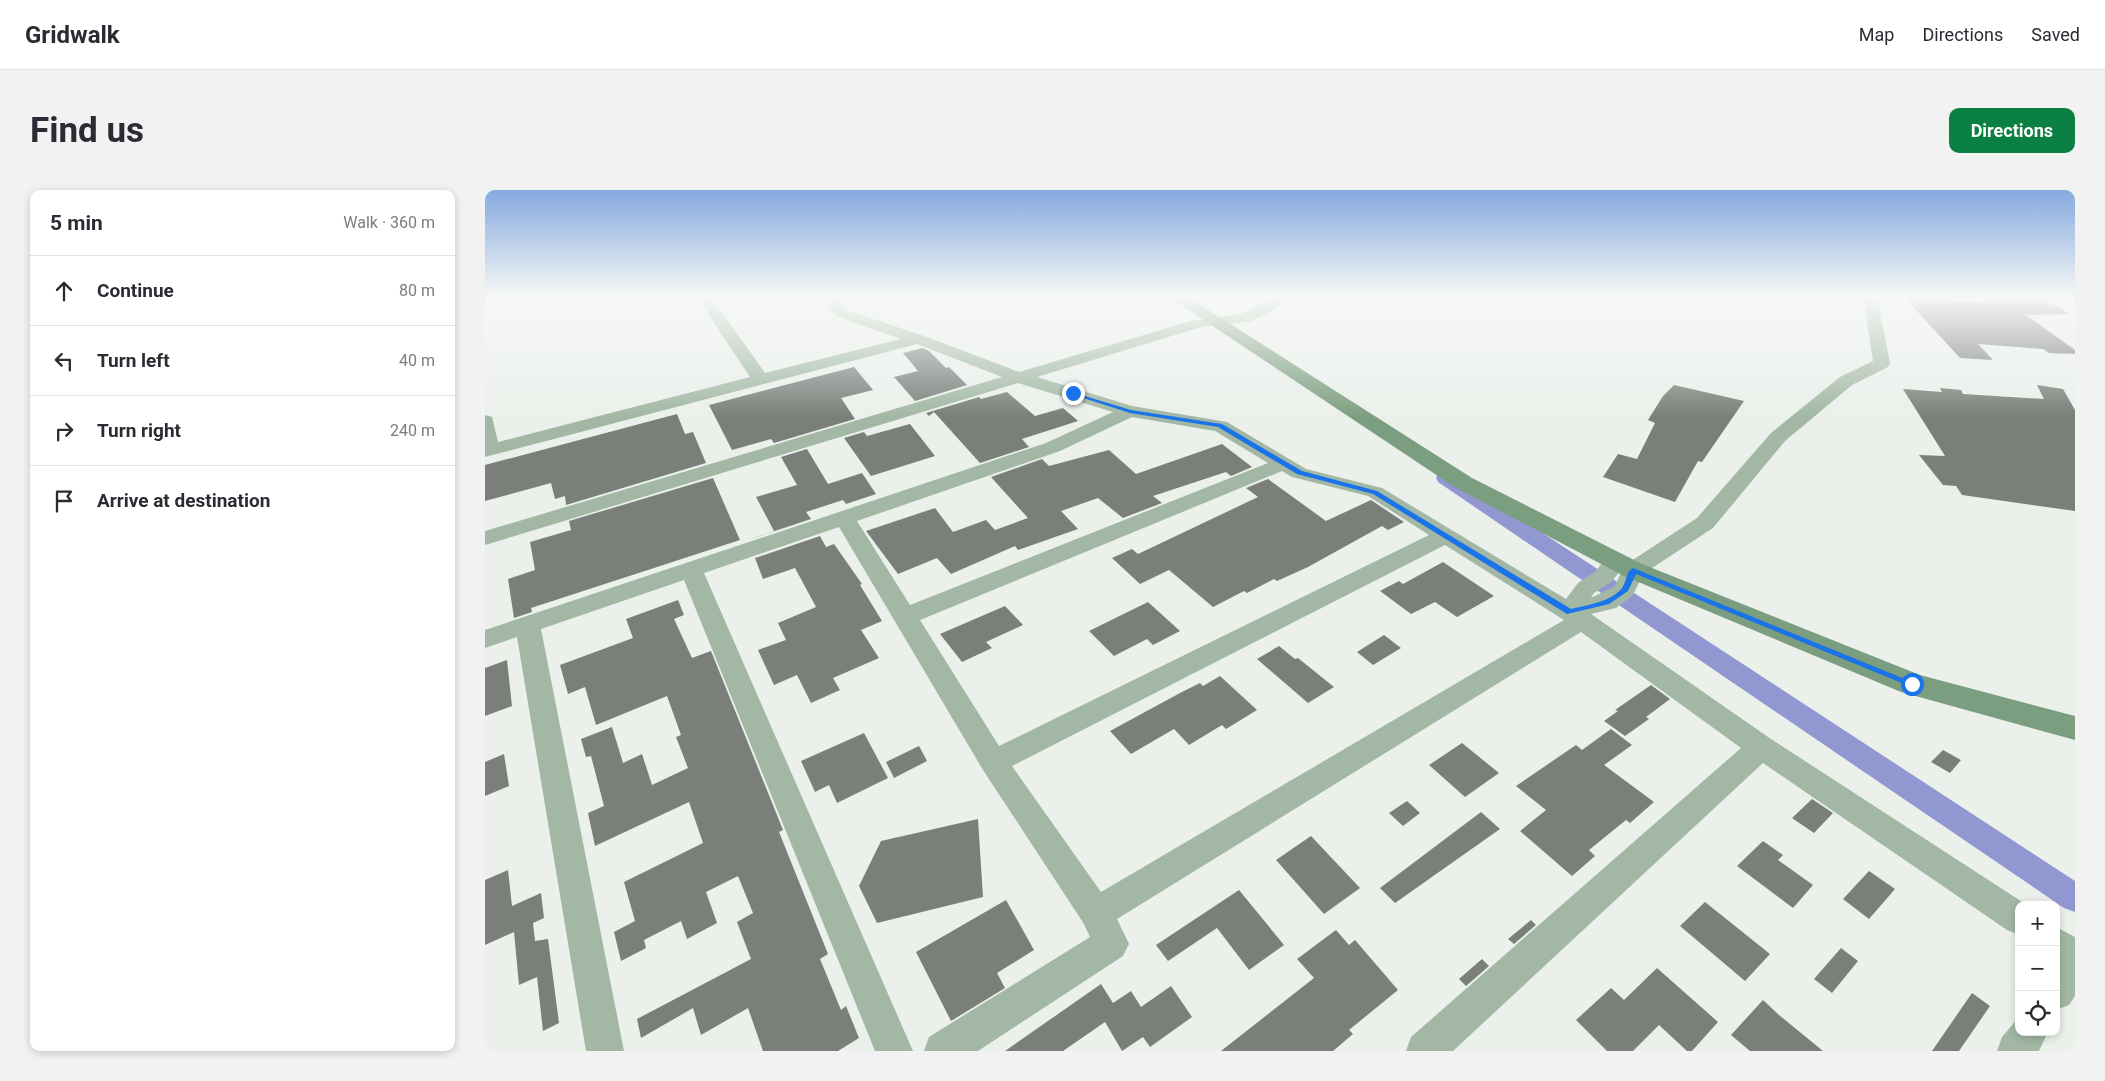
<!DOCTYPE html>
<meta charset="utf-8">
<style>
:root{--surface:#fff;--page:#f2f2f3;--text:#2b2b33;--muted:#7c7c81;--line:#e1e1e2;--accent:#0b8043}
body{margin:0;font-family:Roboto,sans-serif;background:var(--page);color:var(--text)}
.controls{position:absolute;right:15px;bottom:15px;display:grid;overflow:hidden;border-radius:10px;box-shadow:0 2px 8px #0003}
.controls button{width:45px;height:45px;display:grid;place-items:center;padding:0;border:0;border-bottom:1px solid var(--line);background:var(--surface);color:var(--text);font:25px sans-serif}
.stop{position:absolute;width:15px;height:15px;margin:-11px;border:4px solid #1a73e8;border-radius:50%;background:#fff}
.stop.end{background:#1a73e8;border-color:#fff;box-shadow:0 1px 5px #0008}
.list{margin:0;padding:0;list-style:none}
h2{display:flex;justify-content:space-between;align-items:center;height:65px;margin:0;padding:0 20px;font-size:21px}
h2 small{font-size:16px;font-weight:400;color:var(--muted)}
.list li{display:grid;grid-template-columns:32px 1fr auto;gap:15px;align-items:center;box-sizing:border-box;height:70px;padding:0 20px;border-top:1px solid var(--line)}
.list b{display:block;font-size:19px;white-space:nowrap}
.list em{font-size:16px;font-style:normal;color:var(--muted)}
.icon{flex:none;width:28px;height:28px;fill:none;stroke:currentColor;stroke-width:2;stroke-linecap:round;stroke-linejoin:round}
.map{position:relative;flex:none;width:1590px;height:861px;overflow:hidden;border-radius:10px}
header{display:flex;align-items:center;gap:30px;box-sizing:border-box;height:70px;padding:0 25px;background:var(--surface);border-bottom:1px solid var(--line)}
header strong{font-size:24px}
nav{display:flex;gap:28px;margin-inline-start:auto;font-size:18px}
.intro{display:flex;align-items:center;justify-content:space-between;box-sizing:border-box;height:120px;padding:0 30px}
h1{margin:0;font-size:35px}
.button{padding:12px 22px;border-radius:10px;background:var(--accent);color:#fff;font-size:18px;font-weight:700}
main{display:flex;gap:30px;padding:0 30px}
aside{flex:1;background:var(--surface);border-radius:10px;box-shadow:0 2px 8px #0003}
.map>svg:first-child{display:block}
</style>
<header>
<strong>Gridwalk</strong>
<nav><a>Map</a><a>Directions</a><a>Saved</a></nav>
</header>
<div class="intro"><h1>Find us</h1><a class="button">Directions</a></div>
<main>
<aside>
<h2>5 min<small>Walk · 360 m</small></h2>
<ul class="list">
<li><svg class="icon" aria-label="ahead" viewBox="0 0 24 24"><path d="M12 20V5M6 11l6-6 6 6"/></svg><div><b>Continue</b></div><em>80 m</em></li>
<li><svg class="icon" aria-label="left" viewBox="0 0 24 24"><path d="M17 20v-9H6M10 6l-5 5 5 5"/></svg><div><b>Turn left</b></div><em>40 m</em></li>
<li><svg class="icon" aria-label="right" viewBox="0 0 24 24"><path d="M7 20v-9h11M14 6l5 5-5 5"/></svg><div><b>Turn right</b></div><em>240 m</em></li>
<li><svg class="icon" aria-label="arrive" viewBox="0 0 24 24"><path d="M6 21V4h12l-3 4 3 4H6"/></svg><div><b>Arrive at destination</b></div></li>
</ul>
</aside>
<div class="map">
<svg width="1590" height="861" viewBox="0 0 1590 861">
<rect width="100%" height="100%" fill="#ebf0eb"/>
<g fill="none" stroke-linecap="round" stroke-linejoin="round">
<path fill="#9198d1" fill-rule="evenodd" d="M960 282 967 284 1590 691V722L1579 718 953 292 951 288 953 284Z"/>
</g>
<path fill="#7a7f7a" d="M1499 107H1555L1585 124 1541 125 1590 160V164L1564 163 1558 159 1493 154 1508 170 1475 168 1420 108 1508 113Z
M438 158 444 161 461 178 464 177 482 195 430 211 409 187 433 181 418 163Z
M369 177 388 200 356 208 370 229 289 253 286 249 247 260 224 215Z
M1189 195 1259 211 1217 272 1213 271 1190 312 1118 287 1133 264 1152 269 1170 233 1163 230 1178 206Z
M1552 195 1578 199 1590 220V321L1477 305 1471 296 1458 295 1434 265 1460 266 1418 199 1457 202 1455 198 1476 200 1478 204 1559 209Z
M522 202 550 226 578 218 593 231 537 249 544 257 495 273 449 222 444 226 441 223 494 207 496 209Z
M192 224 200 244 208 242 221 273 81 315 80 306 70 309 66 293 0 311V275Z
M425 234 450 266 386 286 359 248 379 242 382 246Z
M737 254 767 277 746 286 741 282 668 306 677 313 638 328 613 308 576 321 593 339 533 360 530 356 466 384 452 368 413 384 381 341 450 318 468 342 501 330 510 340 543 328 506 287 557 269 564 276 624 260 651 284Z
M322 259 343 294 377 283 391 304 361 314 358 310 321 322 326 329 263 350 289 341 271 307 312 295 296 267Z
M228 288 255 350 46 418 47 422 29 428 23 389 50 380 45 352 86 340 84 331Z
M783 289 841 331 886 310 919 332 903 340 897 336 823 377 792 391 789 389 762 403 759 401 728 417 684 380 655 394 627 368 647 359 653 364 773 307 761 298Z
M335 346 341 357 349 354 377 394 375 395 397 431 376 440 394 468 348 488 355 500 326 513 312 485 289 495 273 460 301 450 293 433 331 417 310 378 278 389 270 368Z
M958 372 1009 406 972 427 950 412 926 424 895 401 914 391 918 394Z
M193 410 199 425 189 429 207 468 226 461 298 640 294 642 343 764 335 769 356 820 361 816 374 848 353 861H278L263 818 216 845 208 818 156 848 152 829 266 769 252 732 268 723 253 686 221 702 232 733 202 749 196 731 159 750 161 758 136 771 129 742 150 731 139 692 218 653 204 612 110 656 103 623 119 616 106 566 101 567 96 549 127 537 138 573 157 564 167 595 203 578 191 547 196 545 182 506 111 535 100 497 83 504 75 475 148 448 141 429Z
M663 412 695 441 668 455 662 449 629 466 604 441Z
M520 416 538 435 501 452 507 458 477 472 455 444Z
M899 445 916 458 888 475 872 462Z
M794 456 810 469 813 468 849 497 823 513 772 469Z
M22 470 27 516 0 526V478Z
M735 486 772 520 741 539 737 535 704 555 689 539 646 564 625 541 695 503 715 493 718 496Z
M1166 495 1185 509 1161 527 1164 529 1140 546 1119 531 1133 521 1130 520Z
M1126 539 1147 555 1119 575 1169 612 1145 633 1141 630 1104 660 1110 666 1087 686 1035 641 1061 620 1031 596 1091 555 1097 560Z
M379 543 403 588 352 613 344 595 330 602 316 571Z
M977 553 1014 583 980 607 944 575Z
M434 556 442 571 409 588 401 572Z
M1458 560 1476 570 1465 583 1446 572Z
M19 564 24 596 0 606V572Z
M1327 609 1348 623 1329 643 1307 628Z
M922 611 935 623 918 636 904 623Z
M996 622 1015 639 910 713 895 698Z
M493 629 498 707 392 733 374 696 396 651Z
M826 646 875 698 839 724 791 670Z
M1278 651 1298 665 1293 670 1328 695 1308 718 1252 676Z
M23 680 27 716 56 703 59 728 48 733 50 751 63 749 74 833 58 841 52 787 34 795 29 742 0 755V690Z
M1384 681 1410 699 1384 729 1358 709Z
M754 700 799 755 764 780 732 738 683 771 671 755Z
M521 710 549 760 512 783 520 798 466 831 431 762Z
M1220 712 1285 764 1260 791 1195 736Z
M1046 730 1051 735 1029 754 1023 749Z
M851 740 864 755 870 750 913 800 864 840 868 844 848 861H736L829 788 812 769Z
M1356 758 1373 771 1347 803 1329 789Z
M997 769 1004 776 981 796 974 789Z
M1172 778 1233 832 1207 861H1202L1174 835 1148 861H1122L1091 830 1126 798 1139 810Z
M616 794 628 813 646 801 656 817 686 796 707 827 665 857 658 847 637 861 620 832 578 861H520Z
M1487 803 1505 816 1474 861H1447Z
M1278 810 1294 825 1338 861H1265L1246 845Z"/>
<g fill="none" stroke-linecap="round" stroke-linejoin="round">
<path fill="#a2b8a4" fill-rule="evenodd" d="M212 107H226L280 183 416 149 351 126 337 107H351L361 120 439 146 534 182 706 131 756 124 790 107H807L789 120 766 131 716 137 552 187 647 216 742 232 821 279 897 298 1081 409 1093 393 1110 382 1123 366 1131 364 1139 366 1143 371 1140 375 1212 328 1286 243 1355 187 1388 171 1378 107H1392L1405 173 1403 177 1367 195 1300 251 1228 338 1158 384 1148 405 1131 418 1106 424 1286 549 1542 715H1534V745L1522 740 1278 573 968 861H921L926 847 1256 558 1096 442 632 729 644 754 638 766 493 861H439L444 847 605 747 599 734 498 580 354 337 219 383 428 861H390L199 390 56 439 139 861H101L32 447 0 458V440L561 253 628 222 533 193 0 355V341L517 187 432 154 0 267V225L7 227 13 252 265 187ZM647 227 730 241 783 273 425 415 372 331 575 261ZM797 281 807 287 883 306 944 345 514 556 435 430ZM960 355 1079 430 616 702 527 576ZM1138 378 1130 396 1106 408 1109 403 1126 392Z
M1571 737 1590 747V806L1584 815 1571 820Z
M1534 827V842H1563L1554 861H1512L1517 847Z"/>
<path fill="#7c9e80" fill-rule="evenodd" d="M684 107H703L987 288 1157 374 1435 485 1590 526V550L1416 502 1139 386 971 298Z"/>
</g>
<linearGradient id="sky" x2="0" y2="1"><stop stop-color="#85a9df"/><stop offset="0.47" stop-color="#f6f8f6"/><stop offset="1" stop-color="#f6f8f6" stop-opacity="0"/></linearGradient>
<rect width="1590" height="227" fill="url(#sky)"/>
<path fill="#1a73e8" d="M586 202 646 220 737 234 817 281 892 301 1086 419C1102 415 1126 412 1137 398 1142 391 1141 381 1148 378L1432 494 1430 496H1424L1151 384 1143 401 1124 414 1082 424 888 304 812 284 733 237 645 223 586 204Z"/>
</svg>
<div class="controls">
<button>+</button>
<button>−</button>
<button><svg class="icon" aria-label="locate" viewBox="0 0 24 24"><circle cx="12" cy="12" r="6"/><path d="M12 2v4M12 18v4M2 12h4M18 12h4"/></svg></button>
</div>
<div class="stop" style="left:1427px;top:494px"></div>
<div class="stop end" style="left:588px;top:203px"></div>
</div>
</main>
